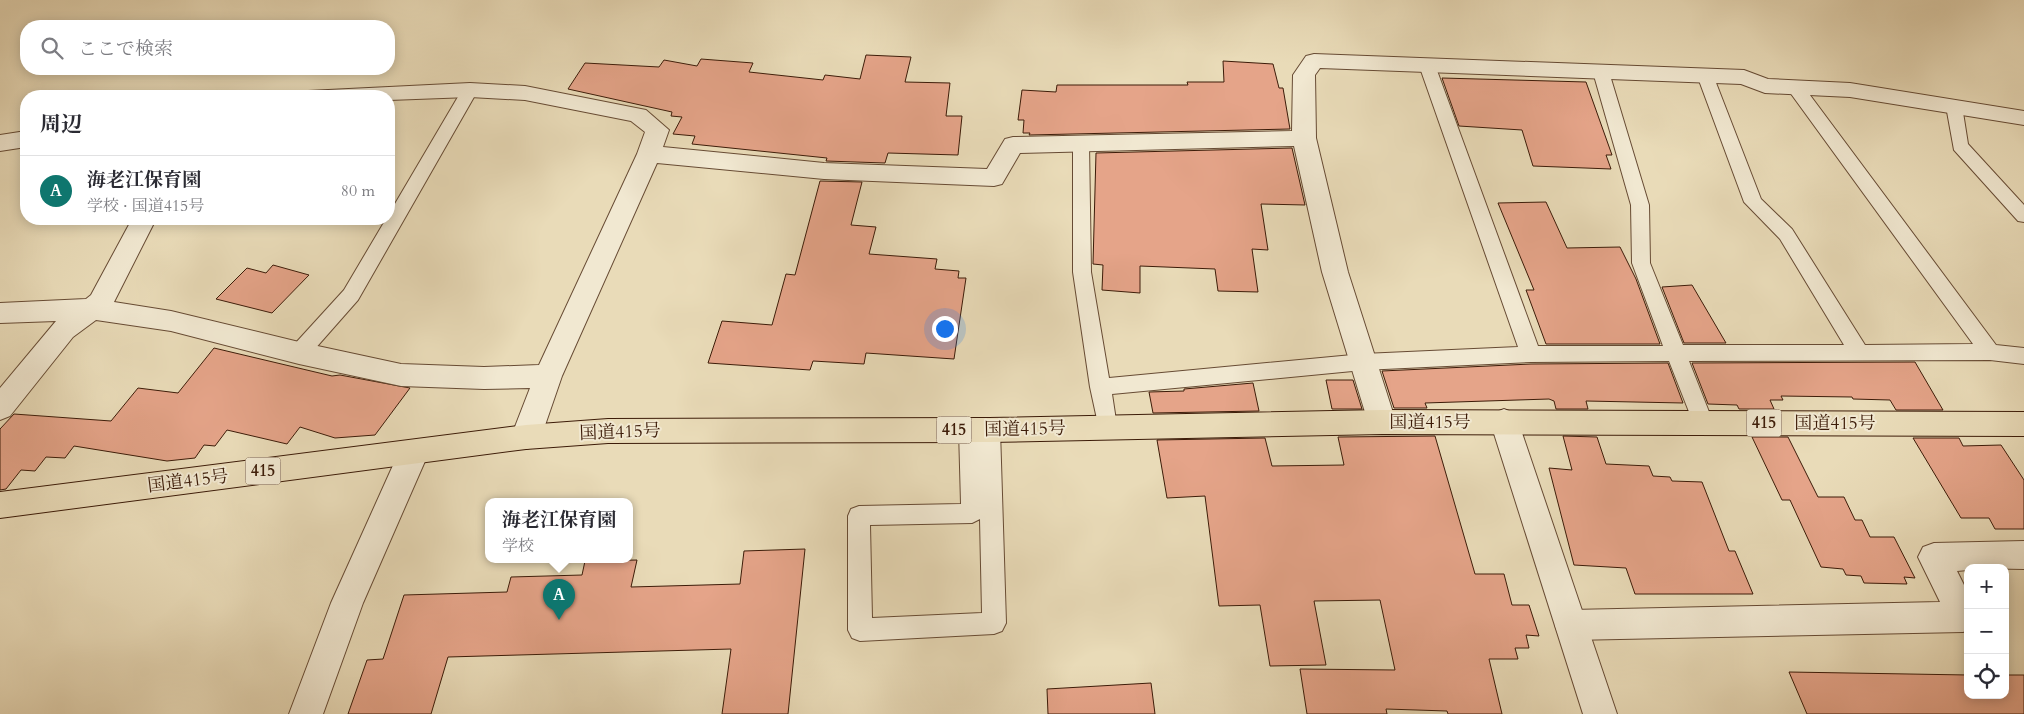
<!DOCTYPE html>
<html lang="ja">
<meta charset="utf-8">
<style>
:root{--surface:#fff;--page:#f2f2f3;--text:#2b2b33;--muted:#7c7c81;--line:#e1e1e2;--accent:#0f766e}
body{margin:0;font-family:Cardo,"Noto Serif JP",serif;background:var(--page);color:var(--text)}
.controls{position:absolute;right:15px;bottom:15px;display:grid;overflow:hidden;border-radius:10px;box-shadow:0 2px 12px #0003}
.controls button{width:45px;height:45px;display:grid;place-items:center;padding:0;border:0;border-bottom:1px solid var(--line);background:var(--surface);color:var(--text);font:25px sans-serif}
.you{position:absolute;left:944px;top:328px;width:18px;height:18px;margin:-12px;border:4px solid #fff;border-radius:50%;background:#1a73e8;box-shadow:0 0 0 8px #1a73e833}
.badge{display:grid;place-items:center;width:32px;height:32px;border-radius:50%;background:var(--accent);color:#fff;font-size:16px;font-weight:700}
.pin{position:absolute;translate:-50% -41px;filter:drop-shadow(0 1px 2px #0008)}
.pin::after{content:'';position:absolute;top:26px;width:18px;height:15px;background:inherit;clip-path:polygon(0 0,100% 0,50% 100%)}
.popup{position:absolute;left:485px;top:498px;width:148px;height:65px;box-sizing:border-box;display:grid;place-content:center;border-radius:10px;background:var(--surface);filter:drop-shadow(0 1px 4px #0005);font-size:16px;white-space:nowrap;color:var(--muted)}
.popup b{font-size:19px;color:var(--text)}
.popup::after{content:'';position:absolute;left:50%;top:100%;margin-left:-10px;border:10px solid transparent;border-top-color:var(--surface)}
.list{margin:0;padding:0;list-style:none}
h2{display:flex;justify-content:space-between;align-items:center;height:65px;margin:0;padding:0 20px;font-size:21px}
h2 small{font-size:16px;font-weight:400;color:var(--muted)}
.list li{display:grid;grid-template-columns:32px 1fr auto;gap:15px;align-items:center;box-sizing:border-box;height:70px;padding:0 20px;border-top:1px solid var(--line)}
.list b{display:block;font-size:19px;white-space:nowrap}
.list p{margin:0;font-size:16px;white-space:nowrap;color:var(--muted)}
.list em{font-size:16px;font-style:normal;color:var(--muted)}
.icon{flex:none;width:28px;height:28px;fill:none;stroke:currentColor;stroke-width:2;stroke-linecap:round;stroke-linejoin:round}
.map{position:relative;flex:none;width:2024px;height:714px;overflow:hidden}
.search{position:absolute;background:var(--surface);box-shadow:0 2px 12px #0003;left:20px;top:20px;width:375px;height:55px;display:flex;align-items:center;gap:12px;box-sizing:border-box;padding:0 18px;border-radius:20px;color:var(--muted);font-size:19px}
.panel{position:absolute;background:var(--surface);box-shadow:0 2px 12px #0003;left:20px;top:90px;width:375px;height:135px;border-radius:20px}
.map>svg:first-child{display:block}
</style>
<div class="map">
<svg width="2024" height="714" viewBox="0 0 2024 714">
<rect width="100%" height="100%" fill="#e9dbb8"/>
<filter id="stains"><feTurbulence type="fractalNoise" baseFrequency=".004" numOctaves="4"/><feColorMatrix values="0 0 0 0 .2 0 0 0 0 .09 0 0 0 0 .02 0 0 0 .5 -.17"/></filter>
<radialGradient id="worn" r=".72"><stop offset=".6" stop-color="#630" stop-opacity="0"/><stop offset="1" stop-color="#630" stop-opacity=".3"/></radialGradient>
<path fill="#e5a489" stroke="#3c1b08" d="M866 55 911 57 905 82 950 83 946 116H962L958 155 888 153 885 163 826 161 827 158 692 144 695 136 673 134 682 117 671 116 672 112 568 89 585 63 659 67 664 60 697 66 701 59 753 63 749 72 823 80 825 75 860 79Z
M1223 61 1273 64 1279 88H1283L1290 129 1029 135 1030 133H1023L1024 120H1018L1022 90 1056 92 1057 85H1188L1187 82H1224Z
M1442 78 1586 82 1612 155H1606L1611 169 1533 166 1522 130 1459 126Z
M1292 148 1305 205 1261 204 1268 250 1252 249 1258 292 1218 291 1215 269 1140 266V293L1102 290 1103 265 1093 264 1096 153Z
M820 181 862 182 851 225 876 227 869 254 937 259 935 269 959 271 958 278H966L954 359 866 353 864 364 813 361 810 370 708 363 722 321 772 325 786 274 795 275Z
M1546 202 1567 248 1620 247 1636 279 1660 344H1546L1526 290H1534L1498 203Z
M273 265 309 275 272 313 216 299 247 268 266 273Z
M1692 285 1726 343H1684L1662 287Z
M214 348 332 376 340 375 410 388 375 435 335 438 300 427 287 444 227 430 215 446 204 445 195 458 167 461 74 446 65 458 46 457 35 471 21 470 6 489 0 490V429L14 414 111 421 138 388 178 393Z
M1915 362 1943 410H1896L1890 400 1853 399 1852 397 1781 396 1783 400H1770L1774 409H1739L1737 405 1708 404 1692 363Z
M1668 363 1683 403 1586 401 1588 409H1556L1554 401 1549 399 1425 403 1427 408H1394L1382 371 1531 364Z
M1326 380H1353L1362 409H1332Z
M1253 383 1259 411 1153 413 1149 392 1184 391V389Z
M1435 436 1475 574H1504L1512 605H1529L1539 636 1526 635 1529 648H1515L1518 659H1489L1502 714H1448L1447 711 1386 709 1387 714H1307L1300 669 1395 670 1380 600 1314 601 1326 665 1270 666 1260 605 1219 606 1205 496 1167 498 1157 440 1265 438 1272 466 1344 465 1338 437Z
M1563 436 1597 437 1606 464 1649 466 1653 476 1670 477 1672 481 1702 482 1729 551H1735L1753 594H1635L1626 568 1574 565 1549 468 1572 470Z
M1752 437H1788L1818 497H1844L1855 520H1862L1870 537H1894L1915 578 1904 577 1907 584 1864 583 1861 576 1846 575 1843 569 1821 567 1790 500H1782Z
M1913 438H1959L1963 446 2001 445 2024 480V529H1995L1989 518H1961Z
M805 549 788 714H722L731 649 448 657 431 714H348L367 660 383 659 404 595 507 592 511 577 582 575 585 561 637 560 631 587 740 584 744 551Z
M1789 672 1968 675V695H2005V675H2024V714H1807Z
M1151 683 1155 714H1048L1047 689Z"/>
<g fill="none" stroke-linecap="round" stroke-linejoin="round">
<g stroke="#674b34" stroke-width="2">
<path id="service" d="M1427 60 1435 65 1538 346H1663L1632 263 1631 205 1593 72 1595 68H1607L1609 72 1649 205 1650 263 1683 345H1844L1780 239 1744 202 1697 75 1699 71H1711L1713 75 1761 199 1792 229 1865 345 1973 344 1789 91 1787 87 1789 83H1801L1996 345 2024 348V364L1990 360 1689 361 1713 422 1710 428 1703 431 1696 428 1693 422 1669 361 1531 362 1363 370 1112 394 1117 427 1114 433 1107 436 1100 433 1090 387 1073 272V144L1075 140H1087L1089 144 1091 272 1109 378 1363 354 1518 347 1419 65Z
M470 85 476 86 478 90 358 300 306 359 299 361 292 359 289 353 292 347 344 290 386 219H389V214L462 90 464 86Z
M1954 101 1960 102 1962 106 1968 144 2024 205V222L2018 221 1954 150 1946 106 1948 102Z
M970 421 977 424 980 428 982 424 989 421 996 424 1000 430 1006 623 1002 631 994 634 860 641 852 638 848 630V516L851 509 859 506 961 504 959 430 963 424ZM980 519 982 613 872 618 870 525 972 523Z"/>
</g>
<g stroke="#674b34" stroke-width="2">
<path id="minor" d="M1314 54 1744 70 1768 79 1850 83 2024 111V125L1850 97 1765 93 1741 84 1320 68 1315 75 1316 138 1348 272 1396 422 1392 430 1382 434 1372 430 1368 422 1322 272 1294 146 1020 153 1002 184 994 186 824 179 657 163 562 376 541 437 536 446 526 449 516 446 511 437 530 388 484 389 401 386 299 364 171 331 96 320 73 337 10 416 0 420V388L56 321 0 323V303L86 299 91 295 132 219H156L114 302 171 311 299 342 401 364 484 367 539 365 637 154 645 132 631 121 525 100 470 97 389 100V96H305L308 91 470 83 525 86 646 110 669 130 663 147 824 163 987 169 1005 139 1013 137 1292 131 1293 75 1306 56Z
M26 131V147L0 151V135Z
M2024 541V569L1968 568V570L1957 571 1968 593V630L1963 632 1571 640 1559 636 1555 625 1559 614 1571 610 1940 602 1918 557 1923 547 1934 543Z"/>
</g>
<g stroke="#674b34" stroke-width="2">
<path id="tertiary" d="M1504 409 1514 413 1518 421 1617 714H1583L1490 421 1494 413Z
M414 440 424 443 429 452 363 603 323 714H289L331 603 399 452 404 443Z"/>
</g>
<g stroke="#3c1b08" stroke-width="2">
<path id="trunk" d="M1382 410 2024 412V436L1382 434 989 442 608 443 526 449 0 518V492L526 425 608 419 989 418Z"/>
</g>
<use href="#service" fill="#f1e8d1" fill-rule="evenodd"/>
<use href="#minor" fill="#f1e8d1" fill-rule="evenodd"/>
<use href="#tertiary" fill="#f1e8d1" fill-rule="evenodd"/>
<use href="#trunk" fill="#e9dbb8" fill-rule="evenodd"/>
</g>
<g text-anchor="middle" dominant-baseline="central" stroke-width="4" stroke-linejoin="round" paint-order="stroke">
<g fill="#f1e8d1" stroke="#725844" stroke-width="1">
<rect x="1746.5" y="409.5" width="35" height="27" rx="4"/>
<rect x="936.5" y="416.5" width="35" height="27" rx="4"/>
<rect x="245.5" y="457.5" width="35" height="27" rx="4"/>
</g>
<g font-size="16" font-weight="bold" fill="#3c1b08">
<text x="1764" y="423">415</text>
<text x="954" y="430">415</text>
<text x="263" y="471">415</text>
</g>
<g font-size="18" fill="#3c1b08" stroke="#f1e8d1">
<text x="1430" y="422">国道415号</text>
<text x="1835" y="423">国道415号</text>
<text transform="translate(1025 429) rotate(-1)">国道415号</text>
<text transform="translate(620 432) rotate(-2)">国道415号</text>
<text transform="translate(188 481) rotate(-7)">国道415号</text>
</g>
</g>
<rect width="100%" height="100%" filter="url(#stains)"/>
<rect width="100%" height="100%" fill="url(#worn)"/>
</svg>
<div class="controls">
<button>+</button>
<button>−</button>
<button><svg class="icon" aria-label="locate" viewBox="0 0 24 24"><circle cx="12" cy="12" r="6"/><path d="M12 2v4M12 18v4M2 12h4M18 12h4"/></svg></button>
</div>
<div class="you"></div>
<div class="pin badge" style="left:559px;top:620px">A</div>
<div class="popup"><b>海老江保育園</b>学校</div>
<div class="search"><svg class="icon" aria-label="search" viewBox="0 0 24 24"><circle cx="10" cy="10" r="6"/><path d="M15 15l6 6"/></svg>ここで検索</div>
<section class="panel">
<h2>周辺<small></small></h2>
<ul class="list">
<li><span class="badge">A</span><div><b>海老江保育園</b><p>学校 · 国道415号</p></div><em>80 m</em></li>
</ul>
</section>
</div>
